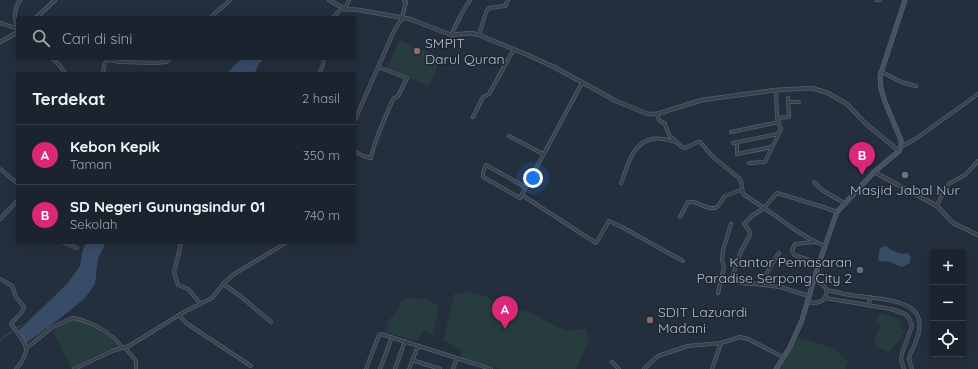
<!DOCTYPE html>
<html lang="id">
<meta charset="utf-8">
<style>
:root{--surface:#1b232e;--page:#282f3a;--text:#f1f3f6;--muted:#a0a4aa;--line:#39404a;--accent:#db2777}
body{margin:0;font-family:Quicksand,sans-serif;background:var(--page);color:var(--text)}
.controls{position:absolute;right:12px;bottom:12px;display:grid;overflow:hidden;border-radius:4px;box-shadow:0 2px 10px #0003}
.controls button{width:36px;height:36px;display:grid;place-items:center;padding:0;border:0;border-bottom:1px solid var(--line);background:var(--surface);color:var(--text);font:20px sans-serif}
.you{position:absolute;left:533px;top:178px;width:14px;height:14px;margin:-10px;border:3px solid #fff;border-radius:50%;background:#1a73e8;box-shadow:0 0 0 6px #1a73e833}
.badge{display:grid;place-items:center;width:26px;height:26px;border-radius:50%;background:var(--accent);color:#fff;font-size:13px;font-weight:700}
.pin{position:absolute;translate:-50% -33px;filter:drop-shadow(0 1px 2px #0008)}
.pin::after{content:'';position:absolute;top:21px;width:14px;height:12px;background:inherit;clip-path:polygon(0 0,100% 0,50% 100%)}
.list{margin:0;padding:0;list-style:none}
h2{display:flex;justify-content:space-between;align-items:center;height:52px;margin:0;padding:0 16px;font-size:17px}
h2 small{font-size:13px;font-weight:400;color:var(--muted)}
.list li{display:grid;grid-template-columns:26px 1fr auto;gap:12px;align-items:center;box-sizing:border-box;height:60px;padding:0 16px;border-top:1px solid var(--line)}
.list b{display:block;font-size:15px;white-space:nowrap}
.list p{margin:0;font-size:13px;white-space:nowrap;color:var(--muted)}
.list em{font-size:13px;font-style:normal;color:var(--muted)}
.icon{flex:none;width:22px;height:22px;fill:none;stroke:currentColor;stroke-width:2;stroke-linecap:round;stroke-linejoin:round}
.map{position:relative;flex:none;width:978px;height:369px;overflow:hidden}
.search{position:absolute;background:var(--surface);box-shadow:0 2px 10px #0003;left:16px;top:16px;width:340px;height:44px;display:flex;align-items:center;gap:10px;box-sizing:border-box;padding:0 14px;border-radius:4px;color:var(--muted);font-size:15px}
.panel{position:absolute;background:var(--surface);box-shadow:0 2px 10px #0003;left:16px;top:72px;width:340px;height:172px;border-radius:4px}
.map>svg:first-child{display:block}
</style>
<div class="map">
<svg width="978" height="369" viewBox="0 0 978 369">
<rect width="100%" height="100%" fill="#242f3e"/>
<path fill="#263c3f" d="M399 40 441 57 429 86 387 69Z
M467 292 487 297 497 304 514 309 533 313 556 327 568 331 585 328 589 340 576 369H501L460 357 462 350 443 340 454 294Z
M405 298 424 299 439 305 433 336 424 331 417 341 386 332 390 319Z
M880 313 896 318 901 322 899 326 905 331 900 340 889 352 879 348 874 343 881 324 877 322 876 319Z
M73 319C87 322 111 333 117 347L92 357 71 368 53 332 65 322Z
M797 337 835 349 848 361 845 369H776Z"/>
<path fill="#394c67" d="M242 58H286V60L265 58 259 64 254 74H226Z
M87 242H106L98 258 95 284 85 298 62 317 26 343 18 331 67 284 80 266 83 249Z
M886 246 891 250 902 254 907 253 911 257 910 263 902 267 887 261 882 262 878 260 880 248Z"/>
<g fill="none" stroke-linecap="round" stroke-linejoin="round">
<path stroke="#394c67" stroke-width="1" d="M16 328 22 325
M0 341 3 337 13 331"/>
<g stroke="#565f6c" stroke-width="4">
<path id="minor" d="M876 0H880
M345 9 349 0
M210 18C216 11 224 7 230 0
M333 18 338 12 343 8
M0 23 18 29
M18 25 16 23C14 15 15 7 20 0
M451 35 462 13 470 0
M479 35 486 12 489 8 505 6 508 0
M52 58 60 66 66 74
M177 58H182
M882 72 901 82 916 86
M103 74 104 65 107 60 121 62 155 63 166 62 170 58
M319 74 323 65 324 58
M788 102H799
M657 114 659 120 665 124 669 135 682 147 685 148 698 142H700L714 158 739 178 741 181 743 194 764 208 777 193 823 207 837 212
M473 117 483 97 489 94 514 49
M777 118 789 117 788 98
M354 122 394 31 402 18 406 2 404 0
M731 132 779 122
M509 136 543 154
M733 143 778 134
M737 143V154L772 147
M901 147 917 138 978 94
M354 151 363 156 371 158C375 137 385 119 393 99L398 96 407 78 378 67
M749 163 765 162 781 129 777 118 776 90
M0 169 18 184
M814 182 822 190 844 203
M621 183C628 166 631 144 652 139 659 137 669 140 676 142
M525 187 486 165 483 172V177L520 198 582 83
M522 195 596 243 609 221 622 227 683 261
M937 206 944 190 950 183 965 175 978 161
M680 217 688 202C697 200 709 212 717 207 720 205 722 199 725 196L741 190
M0 219 18 200
M62 242 77 248
M178 242 181 244 174 272 178 285 188 289 201 304
M813 242 795 244 792 250 794 255 819 263
M0 279 12 286 16 297 24 307 22 312 11 324C25 344 34 348 16 369
M721 279 724 267 722 260 723 250 731 224
M814 280C820 282 824 285 827 290 837 292 847 295 857 296 873 298 915 299 919 320 922 331 914 345 910 355L909 359 912 369
M731 281C738 281 743 284 750 284 765 285 771 263 779 253
M223 284 239 295 271 322
M755 284 780 287 809 296
M718 293 721 279 731 281 741 251 750 235 749 230 744 224 752 216 764 208C784 221 802 237 825 246
M825 298 827 290
M807 302C815 303 820 304 825 298L891 309 905 314 909 318 912 326 902 353 901 360 904 369
M869 305 870 297
M179 315 186 323 251 366
M27 348 51 328 72 318C89 320 113 333 122 348
M125 348 136 361V369
M412 360 440 369
M612 362 619 369
M74 369 112 351 129 346 184 312 212 298 223 284 233 275 287 242
M366 369 379 335 381 334 491 369
M380 369 392 337
M395 369 405 341
M409 369 418 346
M453 369 457 358
M644 369 658 356 688 346 721 343 740 337 748 339 783 357
M712 369 721 343"/>
</g>
<g stroke="#565f6c" stroke-width="4.5">
<path id="tertiary" d="M329 0 345 9 359 10 410 19 451 35 471 33 479 35 528 55 554 67 616 101 648 114H657L702 100 776 90 812 88 828 93 847 104 865 123 899 151
M36 18 55 0
M0 42 18 32
M874 172 937 206 953 223 978 235"/>
</g>
<g stroke="#565f6c" stroke-width="5">
<path id="secondary" d="M776 369 790 347 802 320 819 263 837 212 874 172 899 151 901 147V140L885 102 881 89 880 76 905 0"/>
</g>
<use href="#minor" stroke="#38414e" stroke-width="2.5"/>
<use href="#tertiary" stroke="#38414e" stroke-width="3"/>
<use href="#secondary" stroke="#465061" stroke-width="3.5"/>
</g>
<g fill="#8d6e63" stroke="#1d2633" stroke-width="1.5">
<circle cx="417" cy="51" r="4"/>
<circle cx="650" cy="320" r="4"/>
</g>
<circle fill="#6b7280" stroke="#1d2633" stroke-width="1.5" cx="905" cy="175" r="4"/>
<circle fill="#5c6f8a" stroke="#1d2633" stroke-width="1.5" cx="860" cy="270" r="4"/>
<g text-anchor="middle" dominant-baseline="central" stroke-width="3" stroke-linejoin="round" paint-order="stroke">
<g font-size="14" fill="#b4bcc9" stroke="#1d2633" text-anchor="start">
<text x="425" y="43">SMPIT<tspan x="425" dy="16">Darul Quran</tspan></text>
<text x="905" y="190" text-anchor="middle">Masjid Jabal Nur</text>
<text x="852" y="262" text-anchor="end">Kantor Pemasaran<tspan x="852" dy="16">Paradise Serpong City 2</tspan></text>
<text x="658" y="312">SDIT Lazuardi<tspan x="658" dy="16">Madani</tspan></text>
</g>
</g>
</svg>
<div class="controls">
<button>+</button>
<button>−</button>
<button><svg class="icon" aria-label="locate" viewBox="0 0 24 24"><circle cx="12" cy="12" r="6"/><path d="M12 2v4M12 18v4M2 12h4M18 12h4"/></svg></button>
</div>
<div class="you"></div>
<div class="pin badge" style="left:505px;top:329px">A</div>
<div class="pin badge" style="left:862px;top:175px">B</div>
<div class="search"><svg class="icon" aria-label="search" viewBox="0 0 24 24"><circle cx="10" cy="10" r="6"/><path d="M15 15l6 6"/></svg>Cari di sini</div>
<section class="panel">
<h2>Terdekat<small>2 hasil</small></h2>
<ul class="list">
<li><span class="badge">A</span><div><b>Kebon Kepik</b><p>Taman</p></div><em>350 m</em></li>
<li><span class="badge">B</span><div><b>SD Negeri Gunungsindur 01</b><p>Sekolah</p></div><em>740 m</em></li>
</ul>
</section>
</div>
